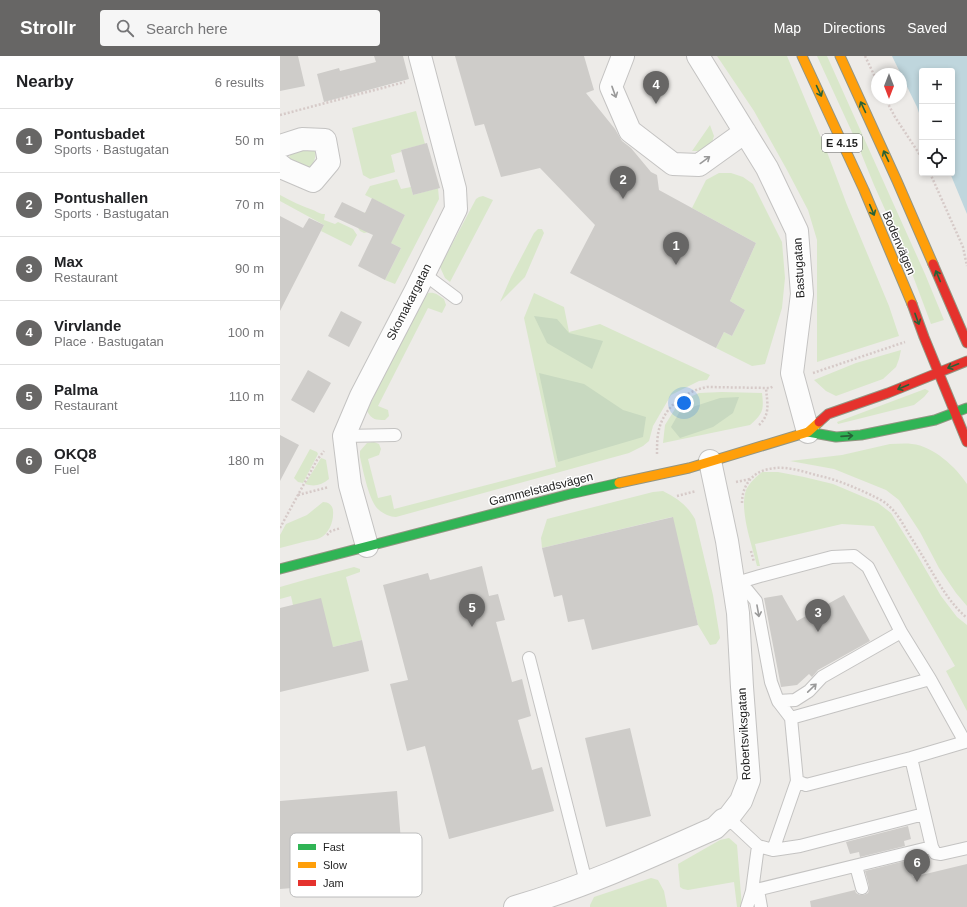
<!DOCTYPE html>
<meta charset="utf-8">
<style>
:root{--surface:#fff;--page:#f6f6f6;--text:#202124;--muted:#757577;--line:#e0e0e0;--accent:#676665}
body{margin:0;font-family:Helvetica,sans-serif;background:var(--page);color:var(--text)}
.controls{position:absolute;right:12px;top:12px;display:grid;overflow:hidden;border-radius:4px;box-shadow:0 2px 6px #0003}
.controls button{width:36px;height:36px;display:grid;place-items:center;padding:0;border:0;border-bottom:1px solid var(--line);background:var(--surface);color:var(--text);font:20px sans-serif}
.compass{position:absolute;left:591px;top:12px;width:36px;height:36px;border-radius:50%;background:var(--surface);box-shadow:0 2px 6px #0003;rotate:180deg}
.you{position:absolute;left:404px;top:347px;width:14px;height:14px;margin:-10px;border:3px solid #fff;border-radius:50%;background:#1a73e8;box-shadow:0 0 0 6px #1a73e833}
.badge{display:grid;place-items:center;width:26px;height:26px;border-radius:50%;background:var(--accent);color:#fff;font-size:13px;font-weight:700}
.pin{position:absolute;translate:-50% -33px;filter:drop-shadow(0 1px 2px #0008)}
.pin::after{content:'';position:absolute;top:21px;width:14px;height:12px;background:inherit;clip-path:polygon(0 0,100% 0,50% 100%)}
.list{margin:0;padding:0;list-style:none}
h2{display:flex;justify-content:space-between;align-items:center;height:52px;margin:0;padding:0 16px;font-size:17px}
h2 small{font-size:13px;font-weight:400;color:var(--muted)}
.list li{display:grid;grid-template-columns:26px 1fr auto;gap:12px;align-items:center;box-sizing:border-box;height:64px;padding:0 16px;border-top:1px solid var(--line)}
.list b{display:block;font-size:15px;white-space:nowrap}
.list p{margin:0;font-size:13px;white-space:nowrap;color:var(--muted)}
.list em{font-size:13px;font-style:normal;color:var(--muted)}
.icon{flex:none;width:22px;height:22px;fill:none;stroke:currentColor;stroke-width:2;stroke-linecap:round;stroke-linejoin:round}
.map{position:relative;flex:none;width:687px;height:851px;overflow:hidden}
header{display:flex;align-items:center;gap:24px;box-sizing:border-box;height:56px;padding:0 20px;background:var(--accent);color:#fff}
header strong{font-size:19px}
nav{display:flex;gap:22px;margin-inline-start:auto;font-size:14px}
.search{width:280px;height:36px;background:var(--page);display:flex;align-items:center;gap:10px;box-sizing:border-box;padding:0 14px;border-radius:4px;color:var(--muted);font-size:15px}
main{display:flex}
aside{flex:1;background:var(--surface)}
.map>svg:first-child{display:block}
</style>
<header>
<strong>Strollr</strong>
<div class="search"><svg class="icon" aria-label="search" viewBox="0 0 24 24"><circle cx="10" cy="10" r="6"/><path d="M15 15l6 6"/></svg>Search here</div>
<nav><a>Map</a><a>Directions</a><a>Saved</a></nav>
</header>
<main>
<aside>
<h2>Nearby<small>6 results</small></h2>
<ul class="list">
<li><span class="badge">1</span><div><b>Pontusbadet</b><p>Sports · Bastugatan</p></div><em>50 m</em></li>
<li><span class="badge">2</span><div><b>Pontushallen</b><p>Sports · Bastugatan</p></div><em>70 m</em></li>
<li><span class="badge">3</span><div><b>Max</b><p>Restaurant</p></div><em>90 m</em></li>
<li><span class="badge">4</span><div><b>Virvlande</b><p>Place · Bastugatan</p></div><em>100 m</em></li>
<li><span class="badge">5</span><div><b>Palma</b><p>Restaurant</p></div><em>110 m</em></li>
<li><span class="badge">6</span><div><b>OKQ8</b><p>Fuel</p></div><em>180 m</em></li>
</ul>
</aside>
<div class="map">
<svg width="687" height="851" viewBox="0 0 687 851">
<rect width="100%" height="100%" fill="#edebe8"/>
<path fill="#d9e7ca" d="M437 0H507L547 96 567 149 609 250 619 280 537 306V184L528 154 507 114 474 55Z
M537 0H547L645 218 664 264 651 268 624 196 594 129 577 87Z
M136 55 145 88 121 94V96L111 99 115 116 90 123 83 119 72 72Z
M430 69 434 80 431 90 422 95H412Z
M30 93 34 94C38 98 33 108 30 112L10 105 9 102 10 99 17 96Z
M439 117H451L463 121 473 128 502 186 505 222 502 252 485 308 472 310 436 292 444 276 452 280 465 254 450 245 476 187 412 152 426 124Z
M117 123 121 133 131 131 133 139 158 132 159 143 115 228 105 224 121 192 89 176 84 177 80 175 77 170 85 156 118 173 125 159 85 139 90 130Z
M0 139C11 145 21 150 33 154 38 156 39 158 45 158L44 164 55 168 58 166 73 173 77 179 71 190 41 175 44 169 0 145Z
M203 140 213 144 170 226 165 222 160 211 196 143 199 141Z
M258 173H262L264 177 245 221 220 246 231 221 254 177Z
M148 237C155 236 158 239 164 243L166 249 162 257 148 252 98 350 108 354 109 360 105 364C96 364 92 364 87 355L106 315 146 240Z
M254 237 284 251 289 276 320 268 430 319 427 324 419 325 391 339 373 370 369 385 363 390 349 397 116 461C110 461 104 458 99 454 89 446 83 414 80 401V395L87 387 94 386 99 388 101 393 99 399 88 403 98 442 111 439 114 453 276 411 244 262Z
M621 294 619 303 616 311 603 323 556 340 546 335 534 324 576 307Z
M645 333 649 335 644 341 634 349 558 368 557 366Z
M442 336 482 337C484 355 483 357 470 369L383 387 385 369 395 353 405 343 419 337Z
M610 388C617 388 625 387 632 388 653 390 676 411 687 428V550L676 537 659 512 640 476 619 444 606 434 554 413 510 405 562 399Z
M30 393 37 396 38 398 23 427 18 426 14 422Z
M41 402 44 403 46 404 49 423C42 429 34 431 25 428Z
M482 416H498L524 421 553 428 598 447 611 457 636 497 661 540 677 561 687 569V655L666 615 675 610 594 470 562 468 475 488 480 510H477C472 489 459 454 466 434 470 426 476 421 482 416Z
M383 435C398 443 406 448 415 463L433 539 440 582 436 588 430 589 418 569 392 461 262 492 261 482 267 463 373 436Z
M43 446C49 446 53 450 53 455 54 465 49 478 40 482 36 484 31 484 27 485 18 487 9 490 0 492V479L6 468 27 459Z
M74 511 80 513V516L66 521 82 584 53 591 13 549 11 540 0 543V531L28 523Z
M449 782 457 789 462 851H457L454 826 408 834 403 833 400 831 398 808 440 784Z
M371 822 378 824 384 835 387 851H310V849L314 841Z"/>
<path fill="#c8d9c0" d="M254 260 277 263 289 277 323 285 312 313 267 287Z
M259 317 304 328 343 354 366 361 363 381 278 406Z
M459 341 453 357 433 371 400 382 391 371 400 355 440 342Z"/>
<path fill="#bfd6dd" d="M612 0H687V158L670 117H672V15H642V66L637 51Z"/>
<path fill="#ceccc9" d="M0 0H18L25 30 0 35Z
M94 0H123L129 23 44 46 37 18 59 12 60 15 96 6Z
M175 0H304L314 34 306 37 335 73 339 80 342 85 351 92 371 116 377 119 379 134 476 187 450 245 465 254 452 280 444 276 436 292 290 217 315 169 260 112 221 121 204 68 195 70Z
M147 87 160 132 133 139 121 94Z
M92 142 125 159 111 187 121 192 105 224 78 210 93 179 54 161 62 146 85 157Z
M0 160 23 172 29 162 44 169 0 255Z
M61 255 82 266 69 291 48 280Z
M28 314 51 327 34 357 11 344Z
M0 379 19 389 0 425Z
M393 461 418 569 312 594 304 563 288 566 282 539 274 541 262 492Z
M202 510 209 540 218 538 225 564 216 566 232 626 242 623 251 660 238 664 252 714 262 711 274 755 169 783 145 690 127 695 110 628 128 624 103 529 148 517 150 524Z
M502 539 517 565 564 539 590 585 538 614 532 621 529 618 517 629 501 631 484 542Z
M41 542 53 591 82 584 89 615 0 636V552Z
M350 672 371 760 326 771 305 682Z
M117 735 124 823 0 833V745Z
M628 770 631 783 624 785 625 790 580 801 579 796 570 798 566 786Z
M629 804 633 821 687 808V851H531L530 845 575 834 576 837 580 839H584L588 837 589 834V830L585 815Z"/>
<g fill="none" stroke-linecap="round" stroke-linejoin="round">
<g stroke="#c4c3c2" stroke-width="14">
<path id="lane" d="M144 218 176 242
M64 380 115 379
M453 528 480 520 552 501 574 500 588 511 621 576 650 623 685 686 631 702 526 729 517 725 511 662 498 645
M453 528 467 534 476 545 491 626 498 645 515 644 529 635 542 621 621 576
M249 602 306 826
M511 662 650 623
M631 702 652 791 655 797 661 798 687 792
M448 762 478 790 493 794 520 790 644 758
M493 794 517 725
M576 810 582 832
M478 834 481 851
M472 835 652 791
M467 851 472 835 478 790"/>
</g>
<g stroke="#c4c3c2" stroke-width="24">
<path id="street" d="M343 0 331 31 350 75 393 108 419 109 465 76
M418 0 487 112 517 175 522 238 512 317 528 376
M0 90 22 83 45 84 49 106 33 125 5 113 0 109
M87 490 70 429 64 380 81 340 136 234 176 153 175 133 140 0
M235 851C304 831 370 801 435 772L443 764 448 762 461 745 469 724 462 631 458 557 447 485 430 405"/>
</g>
<g stroke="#939582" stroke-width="11">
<path id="fast" d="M528 376 556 381 581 379 655 364 687 352
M0 513 290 438 339 427"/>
</g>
<g stroke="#939582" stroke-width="11">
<path id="slow" d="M522 0 584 134 632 248
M560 0 617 125 653 208
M339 427 409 412 528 376 539 366"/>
</g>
<g stroke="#939582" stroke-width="11">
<path id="jam" d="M653 208 687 287
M632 248 644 281 687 386
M539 366 548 358 608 337 687 305"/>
</g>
<path stroke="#d6cac8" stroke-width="2.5" stroke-dasharray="2 2" stroke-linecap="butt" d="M585 0 597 25
M605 42 615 61 642 102
M0 59 125 26
M650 117 683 191 687 210
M533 317 625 286
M479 369C491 358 487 346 486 332
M377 398C377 388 377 377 381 367 389 347 407 335 427 331L490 332 494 330
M456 426 470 423
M18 439 49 431
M397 440 416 435
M462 447C462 430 472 416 489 413 506 409 524 416 540 420 558 424 574 431 591 439 597 442 604 445 609 450 618 458 624 470 630 480 638 492 645 504 652 516 662 533 672 549 687 562
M0 472 37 404 44 395
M47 479 51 475 61 472
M471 495 474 506"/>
<use href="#lane" stroke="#fcfcfc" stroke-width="12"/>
<use href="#street" stroke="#fcfcfc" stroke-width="22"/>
<use href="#fast" stroke="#30b455" stroke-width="9"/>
<use href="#slow" stroke="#ff9f0a" stroke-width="9"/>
<use href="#jam" stroke="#e5322d" stroke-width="9"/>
</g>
<defs><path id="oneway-shaft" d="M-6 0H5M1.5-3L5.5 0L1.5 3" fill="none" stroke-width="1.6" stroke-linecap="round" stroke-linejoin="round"/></defs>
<g stroke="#276237">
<use href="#oneway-shaft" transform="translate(539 35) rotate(65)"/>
<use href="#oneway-shaft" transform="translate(583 51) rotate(-115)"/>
<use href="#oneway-shaft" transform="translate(606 100) rotate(-115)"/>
<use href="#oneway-shaft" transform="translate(592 154) rotate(67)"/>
<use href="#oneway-shaft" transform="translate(658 220) rotate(-113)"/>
<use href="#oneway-shaft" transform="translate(637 263) rotate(70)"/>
<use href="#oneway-shaft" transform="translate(673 310) rotate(158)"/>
<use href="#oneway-shaft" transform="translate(623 331) rotate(157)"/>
<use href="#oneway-shaft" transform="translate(567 380) rotate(-4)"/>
</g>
<g stroke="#999">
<use href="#oneway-shaft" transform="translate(334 36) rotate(70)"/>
<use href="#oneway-shaft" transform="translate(425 104) rotate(-36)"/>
<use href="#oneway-shaft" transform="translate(478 555) rotate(80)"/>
<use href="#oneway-shaft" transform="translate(532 632) rotate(-44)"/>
</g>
<g text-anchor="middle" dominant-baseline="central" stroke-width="3" stroke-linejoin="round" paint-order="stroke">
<rect fill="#fff" stroke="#626262" stroke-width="1" x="542" y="78" width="40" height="18" rx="3"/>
<g font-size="11" font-weight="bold" fill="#1f1f1f">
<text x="562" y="87">E 4.15</text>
</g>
<g font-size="12" fill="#1f1f1f" stroke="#fff">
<text transform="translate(619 187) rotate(67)">Bodenvägen</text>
<text transform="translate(519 212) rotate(-93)">Bastugatan</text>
<text transform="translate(129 246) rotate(-63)">Skomakargatan</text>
<text transform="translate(261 433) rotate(-14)">Gammelstadsvägen</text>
<text transform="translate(464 678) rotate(-93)">Robertsviksgatan</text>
</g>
</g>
<rect x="10" y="777" width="132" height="64" rx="6" fill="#fff" stroke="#bcbcbc" stroke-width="1"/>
<rect x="18" y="788" width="18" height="6" fill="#30b455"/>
<rect x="18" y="806" width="18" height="6" fill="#ff9f0a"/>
<rect x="18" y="824" width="18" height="6" fill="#e5322d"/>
<g font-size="11" fill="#1f1f1f">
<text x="43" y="795">Fast</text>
<text x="43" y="813">Slow</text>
<text x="43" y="831">Jam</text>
</g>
</svg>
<div class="controls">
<button>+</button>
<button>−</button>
<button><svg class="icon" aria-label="locate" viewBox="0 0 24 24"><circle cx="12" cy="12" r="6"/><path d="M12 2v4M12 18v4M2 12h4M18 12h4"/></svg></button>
</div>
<svg class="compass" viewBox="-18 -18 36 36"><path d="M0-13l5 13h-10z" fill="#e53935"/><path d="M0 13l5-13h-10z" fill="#757577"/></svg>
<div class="you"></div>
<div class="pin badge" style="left:396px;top:209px">1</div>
<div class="pin badge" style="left:343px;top:143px">2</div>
<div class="pin badge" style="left:538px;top:576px">3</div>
<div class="pin badge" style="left:376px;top:48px">4</div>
<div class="pin badge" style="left:192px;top:571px">5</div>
<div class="pin badge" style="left:637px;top:826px">6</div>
</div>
</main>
